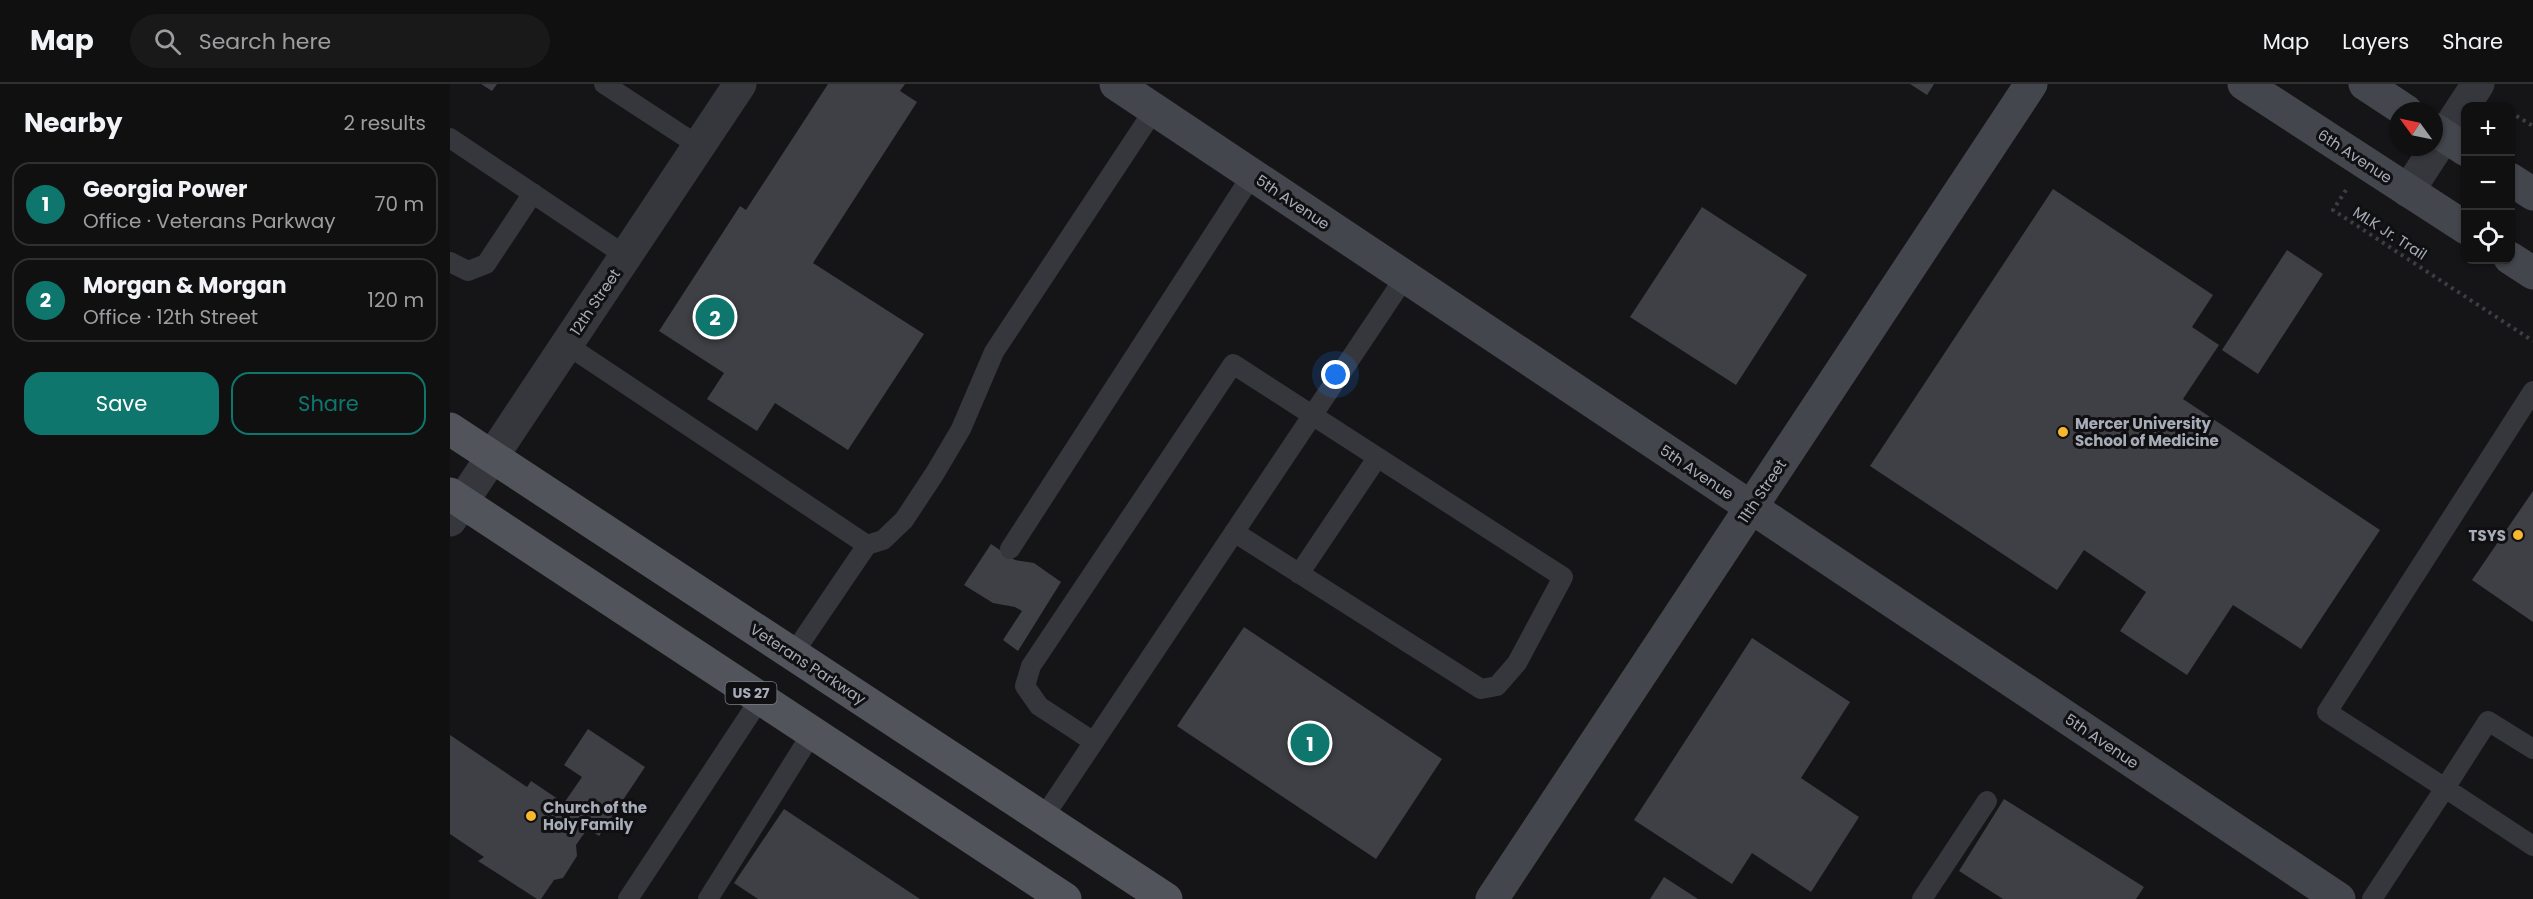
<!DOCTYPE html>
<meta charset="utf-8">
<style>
:root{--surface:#101011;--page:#19191a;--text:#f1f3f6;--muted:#9c9d9f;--line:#303031;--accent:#0f766e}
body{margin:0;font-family:Poppins,sans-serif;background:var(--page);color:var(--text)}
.controls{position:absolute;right:18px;top:18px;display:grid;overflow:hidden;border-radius:12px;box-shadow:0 2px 4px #0004}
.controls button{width:54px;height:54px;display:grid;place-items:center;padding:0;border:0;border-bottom:2px solid var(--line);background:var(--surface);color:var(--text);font:30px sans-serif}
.compass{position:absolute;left:1939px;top:18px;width:54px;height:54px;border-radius:50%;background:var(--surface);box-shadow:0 2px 4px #0004;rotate:303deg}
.you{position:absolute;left:886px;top:291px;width:21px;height:21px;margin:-15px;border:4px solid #fff;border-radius:50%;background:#1a73e8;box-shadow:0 0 0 9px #1a73e833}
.badge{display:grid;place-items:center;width:39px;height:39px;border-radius:50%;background:var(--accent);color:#fff;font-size:20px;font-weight:700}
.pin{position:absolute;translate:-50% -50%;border:3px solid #fff;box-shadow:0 2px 6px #0006}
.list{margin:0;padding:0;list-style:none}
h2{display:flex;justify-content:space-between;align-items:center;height:78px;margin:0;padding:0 24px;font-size:26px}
h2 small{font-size:20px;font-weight:400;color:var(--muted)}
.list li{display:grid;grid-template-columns:39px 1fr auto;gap:18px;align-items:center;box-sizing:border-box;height:84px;margin:0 12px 12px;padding:0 12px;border:2px solid var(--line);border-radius:18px}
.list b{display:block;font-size:22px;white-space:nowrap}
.list p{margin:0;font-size:20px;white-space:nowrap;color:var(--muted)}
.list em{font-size:20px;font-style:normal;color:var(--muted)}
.actions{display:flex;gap:12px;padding:18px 24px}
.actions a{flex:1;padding:14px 0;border:2px solid var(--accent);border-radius:18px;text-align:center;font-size:21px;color:var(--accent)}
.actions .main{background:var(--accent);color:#fff}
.icon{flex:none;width:33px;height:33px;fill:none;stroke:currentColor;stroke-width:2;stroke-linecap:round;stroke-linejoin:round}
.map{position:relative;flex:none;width:2083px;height:815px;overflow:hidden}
header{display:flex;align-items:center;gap:36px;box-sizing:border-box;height:84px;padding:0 30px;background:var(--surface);border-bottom:2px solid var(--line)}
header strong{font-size:28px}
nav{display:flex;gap:33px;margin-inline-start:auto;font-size:21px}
.search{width:420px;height:54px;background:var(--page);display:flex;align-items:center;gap:15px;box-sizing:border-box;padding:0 21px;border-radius:33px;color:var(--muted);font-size:22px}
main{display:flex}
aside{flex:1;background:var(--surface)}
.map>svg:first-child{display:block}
</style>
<header>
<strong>Map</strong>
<div class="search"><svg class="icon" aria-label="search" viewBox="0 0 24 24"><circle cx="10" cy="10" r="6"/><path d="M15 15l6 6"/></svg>Search here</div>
<nav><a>Map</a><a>Layers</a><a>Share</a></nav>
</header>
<main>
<aside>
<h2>Nearby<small>2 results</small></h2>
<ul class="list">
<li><span class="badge">1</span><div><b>Georgia Power</b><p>Office · Veterans Parkway</p></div><em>70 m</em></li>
<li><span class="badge">2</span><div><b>Morgan &amp; Morgan</b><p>Office · 12th Street</p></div><em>120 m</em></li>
</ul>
<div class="actions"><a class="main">Save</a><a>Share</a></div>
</aside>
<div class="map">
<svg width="2083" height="815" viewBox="0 0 2083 815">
<rect width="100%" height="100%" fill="#151517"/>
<path fill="#3f4045" d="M31 0H47L42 7Z
M378 0H455L450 7 467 18 363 179 474 250 398 366 325 319 307 347 257 315 274 289 209 247 290 122 296 126Z
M1460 0H1484L1477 11Z
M1603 105 1763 211 1742 243 1769 261 1733 315 1930 446 1851 565 1783 521 1737 591 1670 547 1696 508 1634 466 1607 506 1420 382Z
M1252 123 1357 191 1286 301 1180 233Z
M1837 166 1873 190 1808 290 1772 266Z
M2083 407V538L2022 496Z
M541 460 565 476 584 479 611 498 568 567 553 556 572 527 565 523 543 519 514 501Z
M794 543 992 675 926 775 727 642Z
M1302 554 1400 618 1351 694 1409 733 1361 808 1302 769 1282 800 1184 736Z
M138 645 195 683 149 752 138 744 126 761 127 772 113 794 104 796 91 815H87L28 777 34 773 0 750V651L77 703 81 697 114 719 132 693 114 681Z
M1554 715 1694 803 1686 815H1553L1509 787Z
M334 725 470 815H308L284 799Z
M1214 793 1248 815H1200Z"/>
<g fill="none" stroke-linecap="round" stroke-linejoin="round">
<path stroke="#3c3e44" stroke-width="4" stroke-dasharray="3 4.5" stroke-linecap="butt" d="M2060 28 2083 42
M1896 106 1883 126 2083 257"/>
<path stroke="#36373d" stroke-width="20" d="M154 0 249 62
M0 54 176 172
M0 178 18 187 36 180 83 109
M117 261 417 461
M560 465 802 91
M849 490 927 374
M343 570 417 461 433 456 454 436 485 389 511 345 544 268 704 26
M644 658 589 622 575 602 581 582 783 280 1113 493 1067 579 1047 602 1031 605 784 448
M2083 665 2038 637 1995 704 2083 762
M593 734 955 193
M178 815 310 615
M258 815 362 649
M1472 815 1537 717
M1922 815 1995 704 1877 628 2083 307"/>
<path stroke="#36373d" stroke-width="33" d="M1958 107 2028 0
M0 436 290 0"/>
<path stroke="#44464d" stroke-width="33" d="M666 0 1889 815
M1794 0 2016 144
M1915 0 1956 27
M1984 45 2016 66
M2060 95 2083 110
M2060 174 2083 189
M1042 815 1581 0"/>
<path stroke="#52545c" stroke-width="33" d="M0 345 716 815
M0 410 615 815"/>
</g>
<g fill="#f8b82d" stroke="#101012" stroke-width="2">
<circle cx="1613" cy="348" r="6"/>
<circle cx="2068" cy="451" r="6"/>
<circle cx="81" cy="732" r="6"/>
</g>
<g text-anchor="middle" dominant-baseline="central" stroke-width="6" stroke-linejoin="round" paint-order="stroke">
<rect fill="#101012" stroke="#7a7d86" stroke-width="1.5" x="275.5" y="598" width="51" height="22" rx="4.5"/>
<g font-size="14" font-weight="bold" fill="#a7acb8">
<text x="301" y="609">US 27</text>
</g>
<g font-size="15" fill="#a7acb8" stroke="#101012">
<text transform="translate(1905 72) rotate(33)">6th Avenue</text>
<text transform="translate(843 118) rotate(34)">5th Avenue</text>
<text transform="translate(1940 149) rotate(33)">MLK Jr. Trail</text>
<text transform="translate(145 218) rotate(-56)">12th Street</text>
<text transform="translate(1247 388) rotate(34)">5th Avenue</text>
<text transform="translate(1312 407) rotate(-56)">11th Street</text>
<text transform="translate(358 580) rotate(33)">Veterans Parkway</text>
<text transform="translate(1652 657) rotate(34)">5th Avenue</text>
</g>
<g font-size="15" font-weight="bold" fill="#a7acb8" stroke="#101012" text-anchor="start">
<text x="1625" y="339">Mercer University<tspan x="1625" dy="17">School of Medicine</tspan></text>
<text x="2056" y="451" text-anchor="end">TSYS</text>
<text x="93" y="723">Church of the<tspan x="93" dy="17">Holy Family</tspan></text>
</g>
</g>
</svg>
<div class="controls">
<button>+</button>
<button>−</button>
<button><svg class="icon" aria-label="locate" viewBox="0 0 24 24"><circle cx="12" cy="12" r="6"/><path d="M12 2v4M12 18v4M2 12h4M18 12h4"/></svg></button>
</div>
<svg class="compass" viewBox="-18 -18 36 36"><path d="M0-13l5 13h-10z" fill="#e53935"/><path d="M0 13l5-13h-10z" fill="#9c9d9f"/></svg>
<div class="you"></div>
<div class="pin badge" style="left:860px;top:659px">1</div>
<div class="pin badge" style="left:265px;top:233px">2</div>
</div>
</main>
